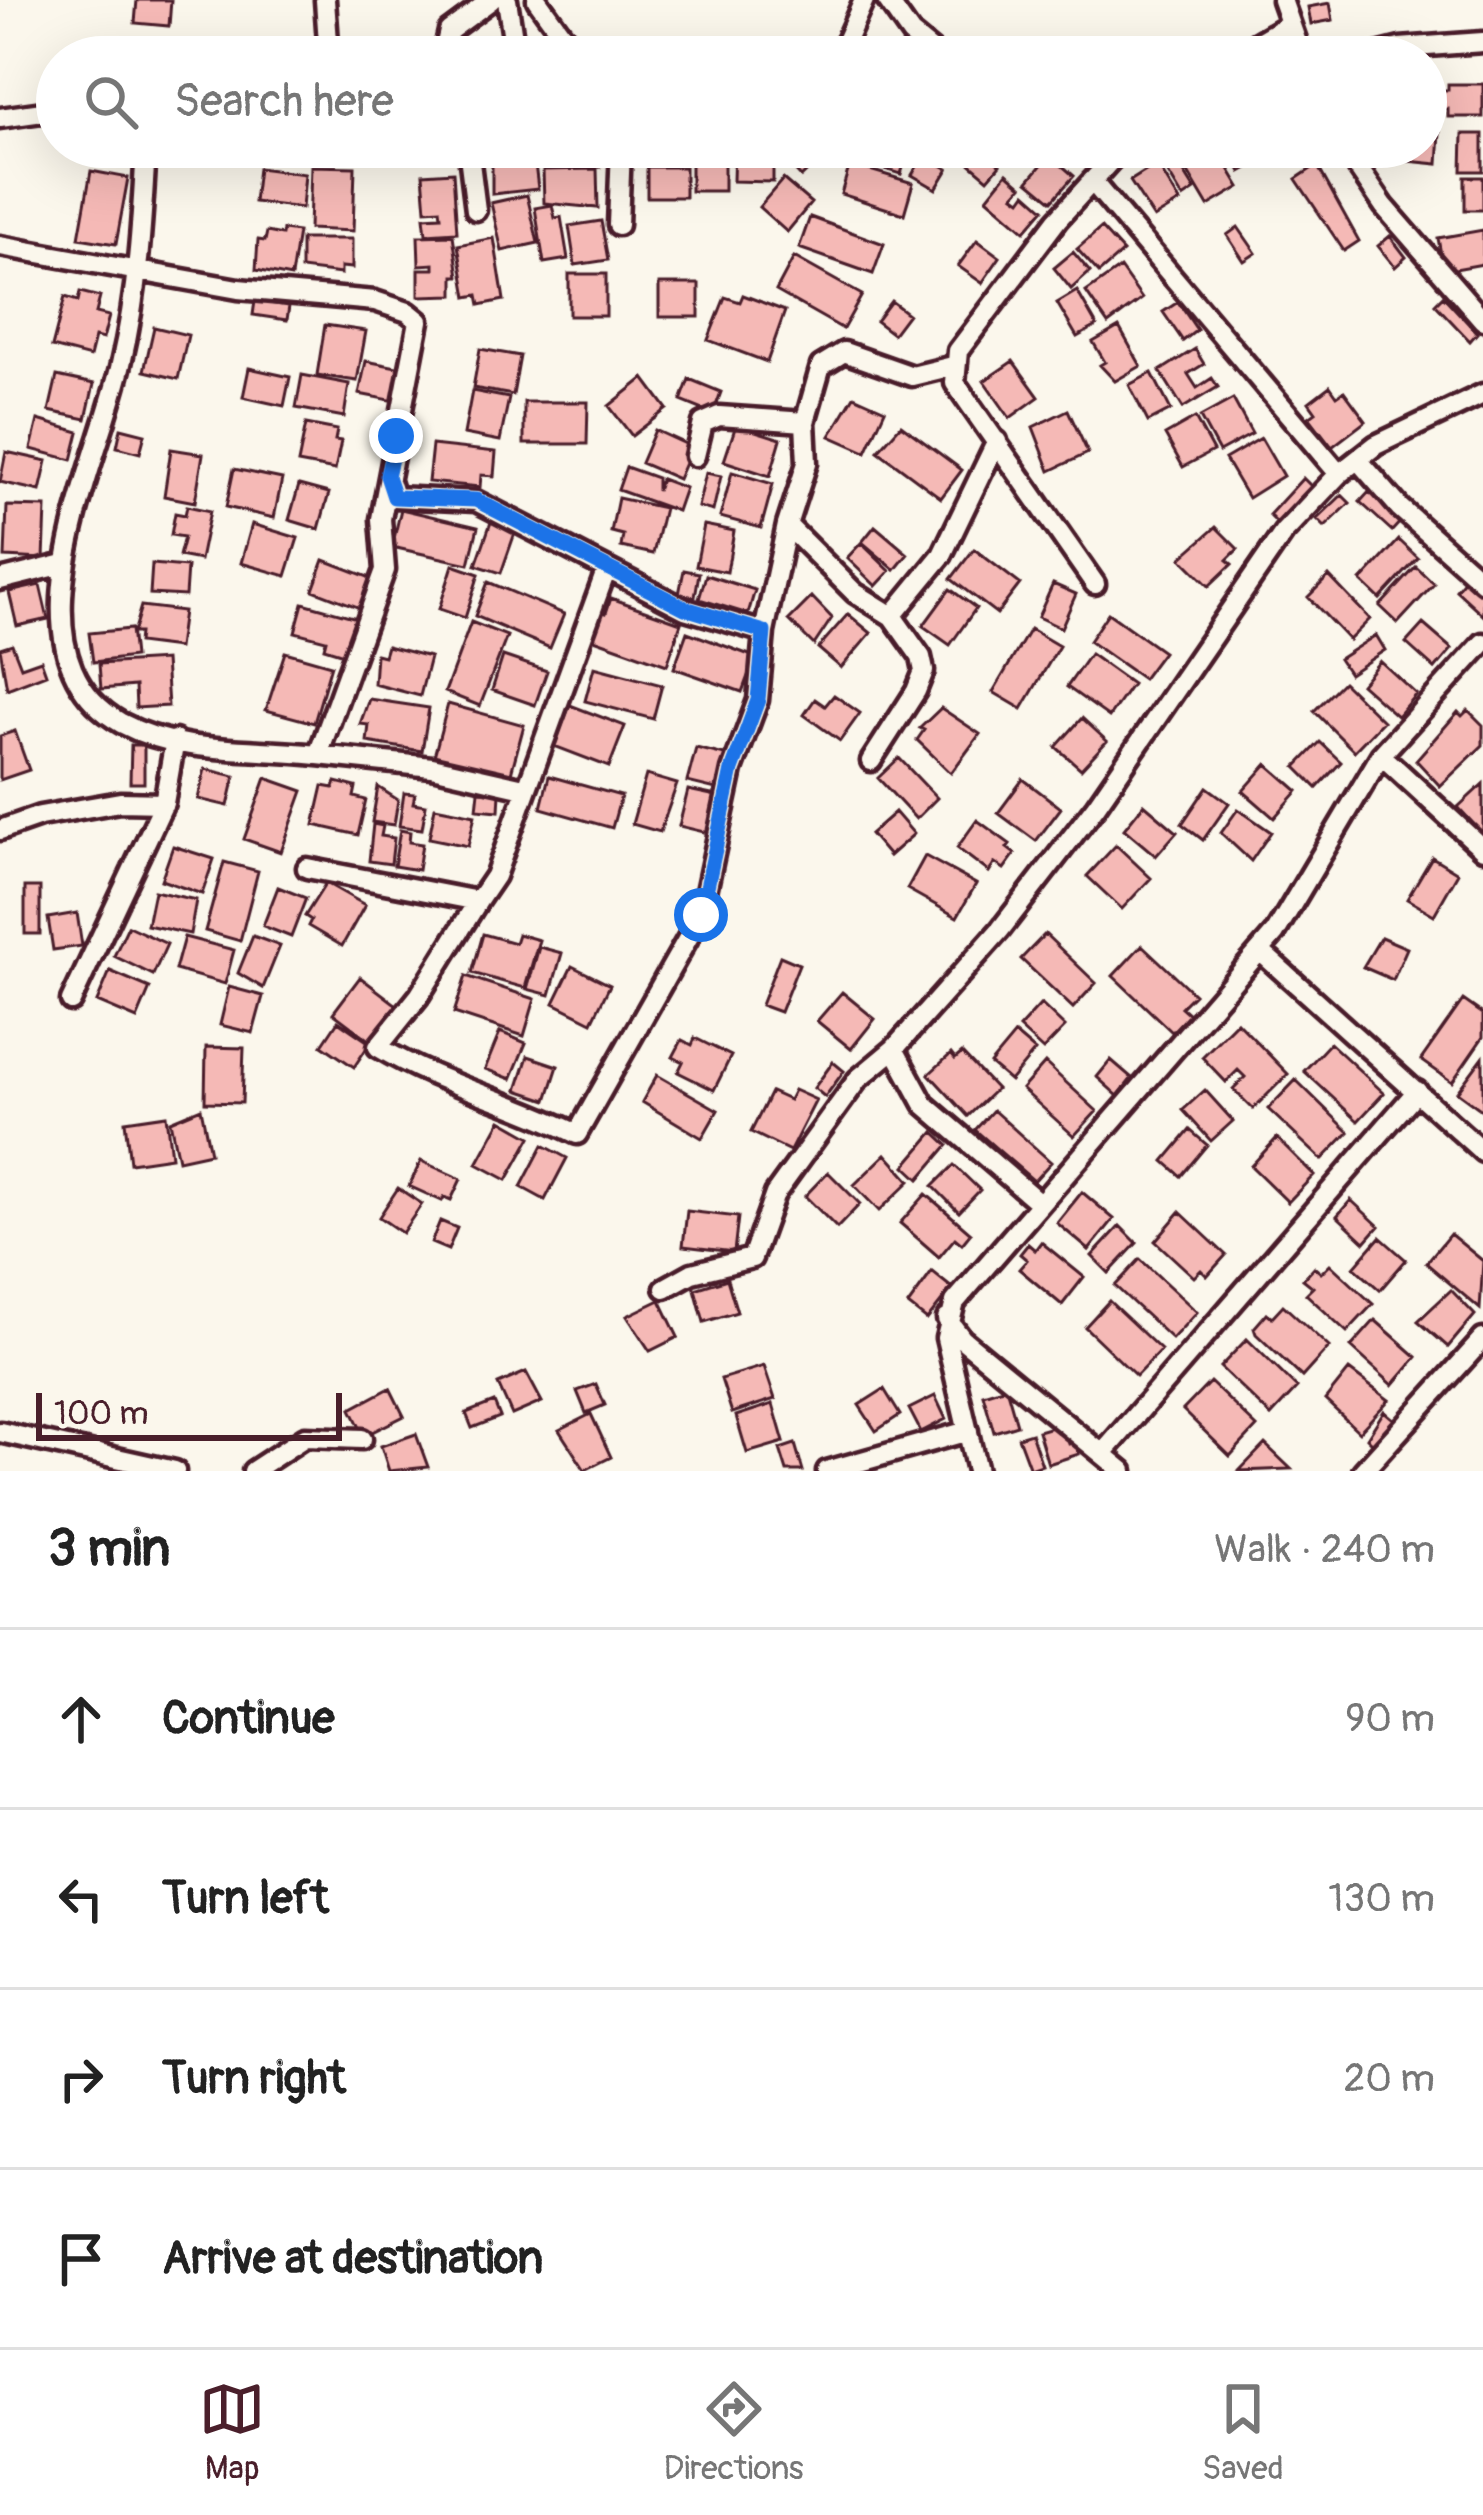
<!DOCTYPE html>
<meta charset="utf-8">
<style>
:root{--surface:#fff;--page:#f2f2f2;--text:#222;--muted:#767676;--line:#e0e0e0;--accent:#4a1f2b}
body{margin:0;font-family:Pangolin,sans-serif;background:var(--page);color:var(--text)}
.scale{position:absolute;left:36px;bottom:30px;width:306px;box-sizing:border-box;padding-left:12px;border:6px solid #4a1f2b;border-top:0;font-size:33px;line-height:42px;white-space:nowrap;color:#4a1f2b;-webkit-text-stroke:9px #fbf7ec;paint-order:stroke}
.stop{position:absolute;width:36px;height:36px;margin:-27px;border:9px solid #1a73e8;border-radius:50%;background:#fff}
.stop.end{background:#1a73e8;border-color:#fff;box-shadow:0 3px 12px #0008}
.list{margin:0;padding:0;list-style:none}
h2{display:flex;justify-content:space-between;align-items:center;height:156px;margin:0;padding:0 48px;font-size:51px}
h2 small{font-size:39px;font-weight:400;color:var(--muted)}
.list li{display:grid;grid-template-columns:78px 1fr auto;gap:36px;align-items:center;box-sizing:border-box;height:180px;padding:0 48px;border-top:3px solid var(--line)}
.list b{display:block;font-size:45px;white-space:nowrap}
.list em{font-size:39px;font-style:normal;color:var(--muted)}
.icon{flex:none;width:66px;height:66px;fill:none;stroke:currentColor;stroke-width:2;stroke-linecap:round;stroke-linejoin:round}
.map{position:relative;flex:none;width:1483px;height:1471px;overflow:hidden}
.search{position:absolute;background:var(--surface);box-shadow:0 12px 48px #0002;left:36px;right:36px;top:36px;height:132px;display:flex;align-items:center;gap:30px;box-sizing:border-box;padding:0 42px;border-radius:66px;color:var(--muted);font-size:45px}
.sheet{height:876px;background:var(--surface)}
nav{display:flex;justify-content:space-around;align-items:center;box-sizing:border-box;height:168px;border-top:3px solid var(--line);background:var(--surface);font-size:33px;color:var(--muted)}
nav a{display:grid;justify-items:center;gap:6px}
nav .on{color:var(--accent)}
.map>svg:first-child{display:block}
</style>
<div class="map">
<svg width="1483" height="1471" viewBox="0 0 1483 1471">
<rect width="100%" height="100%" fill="#fbf7ec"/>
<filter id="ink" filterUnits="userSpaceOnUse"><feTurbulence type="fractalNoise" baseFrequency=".00833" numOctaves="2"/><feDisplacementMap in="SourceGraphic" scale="24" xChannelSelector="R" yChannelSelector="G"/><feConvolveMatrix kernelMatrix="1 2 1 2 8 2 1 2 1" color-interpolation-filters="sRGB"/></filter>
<g filter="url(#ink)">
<path fill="#f5b9b6" stroke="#4a1f2b" stroke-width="3" d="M137 0H171L169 26 135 23Z
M1330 3 1333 20 1311 24 1308 7Z
M1448 84H1483V117H1448V109H1441V90H1448Z
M1426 132 1440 133 1438 164 1386 159 1387 147H1426Z
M1463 134H1483V171H1462Z
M492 147H533L538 189 492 194Z
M538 147H600V167H538Z
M734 147H773V182L733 181Z
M809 147 820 159 801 177 790 165Z
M877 147 909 148 901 174 872 165Z
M968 147H979L1000 165 988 179 961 156Z
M1168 147 1195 190 1183 198 1156 153Z
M1173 147H1216L1240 187 1208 206Z
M1228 147H1262L1268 157 1241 172Z
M924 155 948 169 936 189 912 175Z
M1050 155 1074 176 1052 201 1028 181Z
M724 160V191H691V161Z
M850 164 913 183 904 214 841 194Z
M1157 164 1180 202 1154 218 1130 181Z
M1317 165 1359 241 1344 251 1296 179Z
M311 166 355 167 353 231 309 229Z
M647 167H685V197H647Z
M258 168 305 174 302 208 254 202Z
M597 169 598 208 544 203 543 170Z
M91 171 128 178 116 244 79 238Z
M453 172 457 232 426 234 424 217 441 216 440 209 426 210 423 174Z
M1007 173 1022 186 1014 195 1021 200 1026 193 1044 209 1025 231 987 198Z
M1465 177H1483V210H1465Z
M783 179 811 203 787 232 759 207Z
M527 195 538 243 502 251 491 203Z
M552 205 555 218 561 217 568 259 544 263 535 208Z
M810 217 884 244 873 274 799 248Z
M601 221 608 260 575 265 569 226Z
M1238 227 1256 253 1244 261 1227 235Z
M1101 228 1123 252 1099 273 1077 249Z
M283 230 298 232 291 277 256 270 258 240 265 241 267 232 282 235Z
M1483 230V264L1444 271 1438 238Z
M453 235 459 276H454V295L419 296V269H434V264L419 265 418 236Z
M1390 236 1406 257 1395 267 1378 246Z
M494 238 504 300 480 305 478 295 467 297 458 245Z
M301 239H352V268L341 267V274L301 269Z
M977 240 1000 257 982 283 958 266Z
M1073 252 1090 272 1071 289 1054 268Z
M794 257 862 295 843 329 776 291Z
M1120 268 1142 299 1108 324 1086 292Z
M569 274H606V316H569Z
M659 284H699V317H659Z
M1077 291 1097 326 1077 337 1057 303Z
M80 292 100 297 96 313 109 316 103 339 95 337 90 357 52 347 65 297 78 301Z
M743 295 785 311 767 362 708 340 725 297 740 302Z
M1443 296 1477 333 1470 341 1435 304Z
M255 301 289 306 287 320 253 315Z
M891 301 908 314 893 334 876 321Z
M1178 302 1197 330 1183 341 1163 312Z
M325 325 366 331 357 381 317 375Z
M154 327 188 335 178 379 144 371Z
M1119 327 1141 366 1115 381 1100 365 1105 362 1093 342Z
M480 349 520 356 513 395 473 388Z
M1195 349 1204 364 1188 374 1197 388 1212 378 1218 387 1183 408 1160 371Z
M366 361 402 368 395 401 359 394Z
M1013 361 1039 397 1010 418 984 381Z
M249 368 290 377 284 406 243 397Z
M1152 373 1171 410 1148 422 1129 385Z
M302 375 349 384 344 417 296 408Z
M57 376 94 384 86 419 49 411Z
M644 378 667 409 632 436 609 406Z
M689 379 721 392 713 414 681 401Z
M1330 386 1337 396 1344 391 1366 421 1332 447 1309 417 1316 412 1309 402Z
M472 391 509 398 500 441 464 434Z
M854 396 885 410 866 452 830 436Z
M1233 399 1252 434 1219 452 1200 417Z
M524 402H588L587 444H524Z
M1068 410 1088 453 1050 471 1033 427Z
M1195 418 1213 451 1183 467 1165 435Z
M38 420 79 432 72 460 31 449Z
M306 424 337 430 335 440 341 441 335 470 298 463Z
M736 425 781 439 770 476 724 461Z
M901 425 962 470 941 498 878 451Z
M121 428 145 434 140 453 117 447Z
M655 430 692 447 678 479 641 463Z
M1261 438 1283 476 1248 498 1225 459Z
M432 445 496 452 494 476 481 475 480 487 428 482Z
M171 449 203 454 195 502 164 496Z
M6 452 47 461 40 491 0 482Z
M626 467 657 478V491L661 479 685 488 677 511 618 490Z
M234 469 282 479 274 518 226 507Z
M732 472 773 484 761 528 720 517Z
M706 473 721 476 713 511 698 507Z
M1303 478 1312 487 1278 524 1269 515Z
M299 485 329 493 319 529 289 520Z
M1369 492 1401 521 1392 531 1360 502Z
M1342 495 1350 503 1325 527 1317 519Z
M618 498 664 508 653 554 621 547 623 535 611 532Z
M7 506 46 507 44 559 5 557Z
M187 506 210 511 200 560 179 556 184 537 171 535 175 513 185 515Z
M401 509 478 527 469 564 392 547Z
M491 522 516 530 501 573 476 565Z
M252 524 298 538 286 576 241 563Z
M704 525 734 531 727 572 696 566Z
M875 526 908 554 895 570 862 542Z
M1216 527 1238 549 1227 560 1232 564 1209 586 1181 558Z
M1399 540 1418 558 1380 599 1361 581Z
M861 543 890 571 876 586 847 558Z
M974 549 1020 584 997 614 951 579Z
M324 560 371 578 360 608 313 590Z
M152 564 187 567 185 596 150 594Z
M453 565 479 574 465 618 439 609Z
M1416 567 1434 584 1398 623 1380 606Z
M684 570 699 573 695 597 679 594Z
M706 575 755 590 748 614 699 599Z
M1329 576 1370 619 1349 640 1308 597Z
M1466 578 1483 594V615L1456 590Z
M488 582 564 614 550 648 475 616Z
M1053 584 1076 594 1061 628 1038 617Z
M40 585 48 619 17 626 9 592Z
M950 589 976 608 950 645 923 626Z
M812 597 832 618 814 645 789 620Z
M611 598 681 623 667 665 594 639 599 610 606 613Z
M303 603 357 618 347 655 324 648 326 640 295 632Z
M141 606 183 611 178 648 138 643 139 633H133Z
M1108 613 1163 652 1143 679 1089 641Z
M848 614 871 633 841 668 818 648Z
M471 622 507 636 480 706 445 692Z
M1423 624 1452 649 1435 669 1406 643Z
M131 629 134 657 93 662 89 633Z
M1030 629 1059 646 1022 709 993 692Z
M687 632 755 657 742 692 674 668Z
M1376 635 1385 650 1349 674 1339 659Z
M12 644 21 667 41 660 46 674 7 689 0 648Z
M387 646 430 657 420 696 374 684 376 654 384 656Z
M285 652 331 665 314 723 266 710Z
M1090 654 1132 684 1109 717 1067 687Z
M503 656 547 671 535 705 492 690Z
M165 660 168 706 136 708 135 686 101 689 99 664Z
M1380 661 1416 694 1397 716 1361 684Z
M594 667 662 685 653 719 585 701Z
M1343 682 1383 721 1354 751 1314 711Z
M834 695 860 713 840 741 804 715 815 699 825 706Z
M369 699 429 708 422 751 367 742 369 725 360 724Z
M448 704 524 725 510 777 434 756Z
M570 705 625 726 609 767 554 746Z
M941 708 980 734 951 773 917 740 924 730 920 728Z
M1468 710 1483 725V745L1440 786 1416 760 1458 712 1462 716Z
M1082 718 1107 741 1081 769 1056 747Z
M15 731 29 770 0 780V736Z
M1320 742 1341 762 1317 788 1296 767Z
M131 745H144V783H130Z
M696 748 729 756 720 790 687 782Z
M899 758 937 798 916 819 878 778Z
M1267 764 1298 791 1274 818 1243 791Z
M205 769 235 776 228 806 198 799Z
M646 775 677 784 660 832 632 824Z
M549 776 621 796 612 828 541 808Z
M266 778 303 791 281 852 244 839Z
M1023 779 1061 808 1036 841 998 813Z
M336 782 356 787 354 797 366 800 358 835 314 825 323 786 334 788Z
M1483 784V832L1482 833 1458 807Z
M378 787 398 800 394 825 372 822Z
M1207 787 1229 803 1203 840 1182 824Z
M688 790 721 797 712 834 679 826Z
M479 791 500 792 499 811 477 809Z
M404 793 415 794 413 803 426 805 422 829 399 826Z
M1144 804 1177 832 1156 856 1124 829Z
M435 807 475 815 468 846 429 838Z
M1238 809 1271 832 1251 861 1221 833Z
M895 812 914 834 889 856 870 834Z
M977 820 1010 844 1007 848 1015 854 1004 869 995 863 989 872 957 848Z
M373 824 383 826 381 836 394 838 391 864 369 861Z
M400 830 410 832 409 842 422 844 418 870 394 866Z
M1116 845 1151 878 1122 909 1087 876Z
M173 846 214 859 202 894 161 880Z
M925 856 976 884 957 917 907 889Z
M1432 857 1458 873 1434 915 1407 899Z
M224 862 258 871 240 941 205 931Z
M326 883 365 905 342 946 308 926 311 920 305 916Z
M25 887H40V934H25Z
M278 887 306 898 291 937 263 926Z
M154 891 196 900 190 934 147 925Z
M77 913 82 946 53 950 48 918Z
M128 926 167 944 153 975 114 956Z
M483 934 515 943 518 934 539 940 525 988 472 973Z
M1045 934 1096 983 1073 1008 1021 959Z
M253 936 280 946 263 988 238 973Z
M184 937 234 950 225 984 175 970Z
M1381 937 1407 948 1393 980 1363 967Z
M1142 945 1194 994 1181 1007 1189 1014 1172 1032 1113 976Z
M539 947 562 953 550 995 527 989Z
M780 956 799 964 780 1012 761 1005Z
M572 966 610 985 592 1022 554 1003Z
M110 971 150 988 137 1019 97 1002Z
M466 976 535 999 524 1036 454 1013Z
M360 977 397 1005 370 1041 333 1013Z
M229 987 263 996 253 1033 220 1025Z
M842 992 875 1019 851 1049 817 1021Z
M1463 1000 1483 1014V1037L1452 1082 1421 1060Z
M1041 1004 1065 1027 1043 1050 1019 1028Z
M338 1021 370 1043 354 1067 322 1045Z
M1237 1022 1288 1074 1253 1109 1233 1089 1245 1077 1238 1070 1226 1082 1202 1057Z
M500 1032 526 1043 511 1079 485 1069Z
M1015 1034 1035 1051 1010 1081 990 1064Z
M695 1038 731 1056 714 1090 678 1072 683 1062 673 1057 682 1040 692 1045Z
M1330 1043 1384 1093 1358 1121 1304 1071Z
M206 1047 244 1048 242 1103 205 1102Z
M962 1053 996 1089 968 1116 929 1074 951 1054 955 1059Z
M528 1056 558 1066 547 1100 517 1090Z
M1483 1057V1111L1457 1092Z
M1111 1060 1132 1078 1118 1096 1097 1077Z
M833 1062 844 1071 825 1097 814 1088Z
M1045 1063 1097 1111 1074 1136 1022 1089Z
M657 1075 718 1110 702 1138 642 1102Z
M1296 1080 1349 1132 1322 1160 1268 1109Z
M794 1090 816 1100 790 1151 751 1132 771 1092 789 1100Z
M1205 1090 1233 1121 1211 1141 1183 1110Z
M201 1108 210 1153 178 1160 170 1121Z
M993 1110 1051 1162 1034 1181 975 1130Z
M166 1115 171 1157 130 1163 125 1121Z
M501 1120 531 1137 507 1180 477 1164Z
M1190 1130 1207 1145 1181 1176 1164 1161Z
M934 1132 948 1145 919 1179 905 1166Z
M1277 1138 1314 1175 1288 1202 1251 1166Z
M543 1145 567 1158 545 1200 521 1187Z
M886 1154 910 1181 879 1211 854 1185Z
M421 1161 461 1179 451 1200 444 1197 442 1201 409 1186Z
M954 1165 980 1190 959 1212 933 1186Z
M828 1172 860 1204 837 1228 805 1196Z
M398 1188 422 1204 402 1233 379 1217Z
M1082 1192 1114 1219 1089 1250 1057 1223Z
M926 1194 971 1233 962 1244 955 1238 939 1257 900 1223Z
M1351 1200 1379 1226 1365 1242 1337 1216Z
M687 1211 738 1217 734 1252 683 1246Z
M1180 1212 1226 1255 1207 1276 1201 1270 1194 1277 1155 1241Z
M440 1221 457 1228 448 1250 431 1243Z
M1120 1226 1137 1243 1109 1273 1092 1256Z
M1450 1234 1483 1261 1480 1309 1426 1263Z
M1380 1237 1406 1260 1380 1290 1354 1267Z
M1041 1242 1084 1277 1062 1305 1019 1269 1027 1260 1020 1254 1028 1244 1035 1250Z
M1140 1259 1197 1312 1172 1339 1115 1286Z
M1330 1264 1373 1304 1347 1332 1306 1294 1313 1287 1303 1279 1314 1267 1321 1273Z
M932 1272 952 1288 927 1320 908 1305Z
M727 1279 737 1312 704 1322 695 1289Z
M1451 1290 1475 1315 1448 1347 1418 1321Z
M660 1300 678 1337 650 1351 627 1316Z
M1109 1301 1161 1350 1136 1376 1085 1327Z
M1283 1305 1329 1347 1302 1377 1256 1334 1254 1328 1267 1313 1272 1317Z
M1375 1320 1417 1357 1393 1385 1351 1347Z
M1247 1339 1297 1388 1271 1416 1220 1367Z
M764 1366 775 1399 732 1413 721 1379Z
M1349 1370 1389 1400 1359 1432 1325 1400Z
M526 1372 542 1402 512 1415 498 1384Z
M1210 1382 1257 1427 1230 1456 1183 1410Z
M596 1384 605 1405 586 1413 577 1391Z
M1006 1387 1017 1425 994 1432 983 1394Z
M390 1388 404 1416 364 1436 351 1409Z
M884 1389 900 1415 876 1431 859 1405Z
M935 1396 946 1419 921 1432 909 1409Z
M494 1402 500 1417 472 1428 466 1413Z
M773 1404 784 1442 747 1453 736 1416Z
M1384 1411 1397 1422 1375 1446 1367 1438Z
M591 1414 611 1457 585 1470 559 1430Z
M1062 1424 1069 1444 1076 1442 1079 1454 1048 1464 1038 1431Z
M1031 1433 1042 1465 1030 1469 1018 1437Z
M416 1434 428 1467 389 1471 381 1446Z
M795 1444 803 1471H787L780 1449Z
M1265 1444 1291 1469 1239 1471Z"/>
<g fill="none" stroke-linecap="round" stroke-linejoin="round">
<g stroke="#4a1f2b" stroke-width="27">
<path id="minor" d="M325 0 329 57
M507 0 516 57
M537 0 578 57
M887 0 911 34 939 57
M1282 0 1302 57
M443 57 449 31 491 0
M775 57 840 52
M839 57 864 0
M1233 57 1289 24
M1365 57 1400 48 1483 42
M0 118 57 110
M468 147 476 210
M1344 147 1384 206 1483 320
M1092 181 1339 474
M618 225 621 147
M0 246 238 289 375 301 408 312 419 321 381 519 385 570 318 755C253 747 183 756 121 723 0 654 98 466 121 364 138 292 142 221 146 147
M695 456 703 423 719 416 805 422
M1358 460 1400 508 1483 582
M389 481 394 497 476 501 685 609 764 632
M787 525 855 593 892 616 921 657 924 671 916 691 871 761
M0 580 60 565
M1095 584 955 383 958 351 1057 220 1123 147
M892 616 942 555 997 441
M318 755 432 767 524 788
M1381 755 1483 849
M164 803 175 740
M0 830 40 816 120 802 164 803 71 1001
M307 868 478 901 495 876 606 571
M478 901 419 996 378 1047C441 1085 512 1101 577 1134L701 915 732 770 758 700 764 632 787 525 807 463 805 422 821 366 844 352 912 376 953 366
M1260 951 1483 1152
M894 1049 924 1104 1037 1201
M665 1288 692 1273 752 1258 775 1194 858 1079 894 1049 1000 930 1096 806 1284 532 1339 474 1376 445 1483 394
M947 1319 962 1339 1123 1471
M0 1432 175 1471
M1104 1452 1417 1091
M253 1471 305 1437 362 1439
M827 1471 968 1431
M977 1471 946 1338 955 1302 1275 933 1381 755 1483 643
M1363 1471 1483 1339"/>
</g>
<use href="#minor" stroke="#fbf7ec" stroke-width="18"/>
</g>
</g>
<g fill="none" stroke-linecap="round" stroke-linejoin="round" filter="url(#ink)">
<path stroke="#1a73e8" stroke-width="15" d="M396 436 387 476 394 497 476 500 685 608 764 632 758 700 732 770 701 915"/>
</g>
</svg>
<div class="scale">100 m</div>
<div class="stop" style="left:701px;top:915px"></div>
<div class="stop end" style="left:396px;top:436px"></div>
<div class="search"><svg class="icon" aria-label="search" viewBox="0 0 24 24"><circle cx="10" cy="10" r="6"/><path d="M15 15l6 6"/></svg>Search here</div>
</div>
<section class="sheet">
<h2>3 min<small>Walk · 240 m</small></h2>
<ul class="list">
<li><svg class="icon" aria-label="ahead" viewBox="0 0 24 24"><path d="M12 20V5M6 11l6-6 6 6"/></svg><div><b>Continue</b></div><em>90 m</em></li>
<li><svg class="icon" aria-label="left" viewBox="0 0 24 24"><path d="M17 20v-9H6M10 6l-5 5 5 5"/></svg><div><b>Turn left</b></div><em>130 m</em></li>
<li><svg class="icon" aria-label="right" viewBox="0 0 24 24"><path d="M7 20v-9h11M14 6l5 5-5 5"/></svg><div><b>Turn right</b></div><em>20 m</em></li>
<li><svg class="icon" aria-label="arrive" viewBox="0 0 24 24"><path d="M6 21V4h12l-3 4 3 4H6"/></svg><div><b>Arrive at destination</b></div></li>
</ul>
</section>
<nav>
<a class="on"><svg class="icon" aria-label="map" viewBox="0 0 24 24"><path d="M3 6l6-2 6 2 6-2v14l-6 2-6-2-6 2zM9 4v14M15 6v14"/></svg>Map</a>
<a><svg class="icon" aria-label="directions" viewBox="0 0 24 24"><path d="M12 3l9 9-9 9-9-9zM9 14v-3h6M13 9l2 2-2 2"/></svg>Directions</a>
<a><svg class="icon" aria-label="saved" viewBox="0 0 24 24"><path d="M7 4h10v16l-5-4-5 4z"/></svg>Saved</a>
</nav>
